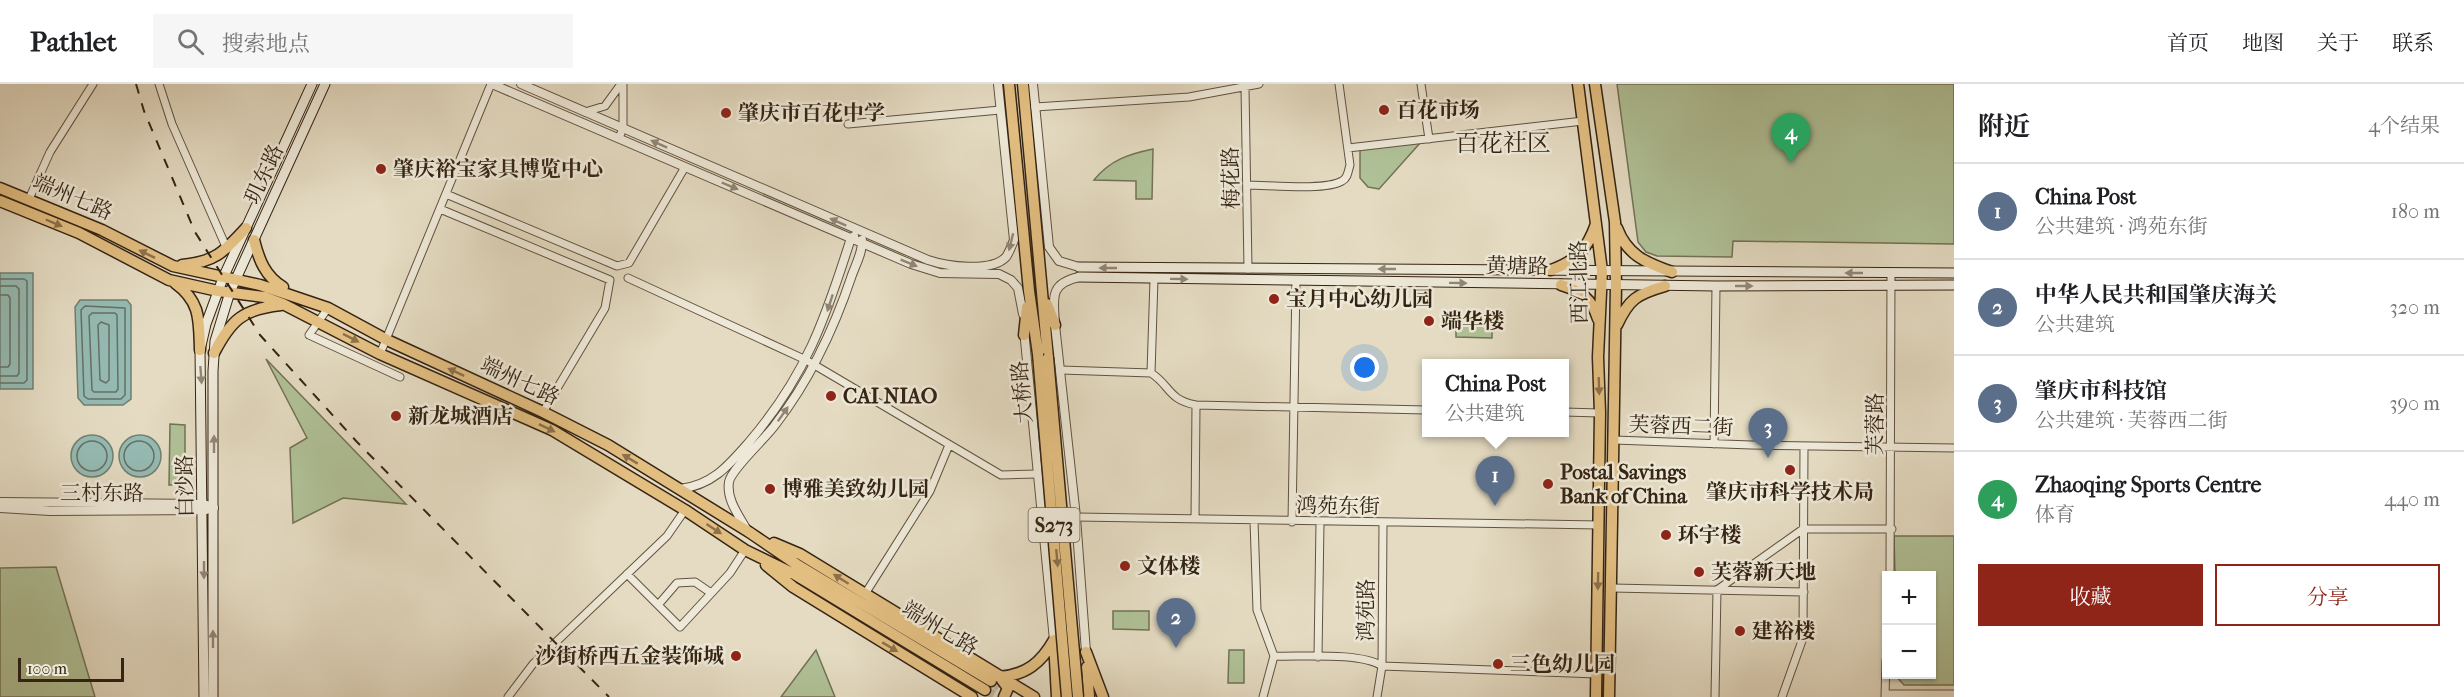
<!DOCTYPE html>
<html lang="zh">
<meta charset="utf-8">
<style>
:root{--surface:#fff;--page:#f6f6f6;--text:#202124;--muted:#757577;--line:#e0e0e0;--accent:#8f2418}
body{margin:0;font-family:"IM FELL French Canon","Noto Serif SC",serif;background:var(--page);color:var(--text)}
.controls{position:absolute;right:18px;bottom:18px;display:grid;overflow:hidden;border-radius:0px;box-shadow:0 2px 4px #0004}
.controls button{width:54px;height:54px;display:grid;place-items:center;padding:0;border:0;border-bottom:2px solid var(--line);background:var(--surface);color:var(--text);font:30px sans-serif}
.scale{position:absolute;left:18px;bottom:15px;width:106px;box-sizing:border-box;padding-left:6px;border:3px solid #352414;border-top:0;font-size:16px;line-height:21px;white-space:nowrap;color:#352414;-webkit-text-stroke:4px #ede8d7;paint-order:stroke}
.you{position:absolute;left:1365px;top:284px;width:21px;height:21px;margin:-15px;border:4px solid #fff;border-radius:50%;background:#1a73e8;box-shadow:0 0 0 9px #1a73e833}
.badge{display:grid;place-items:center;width:39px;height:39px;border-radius:50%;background:var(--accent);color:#fff;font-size:20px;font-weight:700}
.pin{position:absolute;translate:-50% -50px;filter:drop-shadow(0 2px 3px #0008)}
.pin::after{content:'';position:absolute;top:32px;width:21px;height:18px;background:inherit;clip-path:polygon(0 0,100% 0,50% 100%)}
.popup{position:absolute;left:1422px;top:275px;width:147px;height:78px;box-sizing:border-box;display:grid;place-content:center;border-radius:0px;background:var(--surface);filter:drop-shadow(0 2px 4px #0005);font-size:20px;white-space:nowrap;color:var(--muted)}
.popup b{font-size:22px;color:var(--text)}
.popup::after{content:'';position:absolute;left:50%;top:100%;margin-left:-12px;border:12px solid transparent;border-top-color:var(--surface)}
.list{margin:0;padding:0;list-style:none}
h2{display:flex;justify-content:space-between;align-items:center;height:78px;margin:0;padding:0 24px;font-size:26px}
h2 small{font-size:20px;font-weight:400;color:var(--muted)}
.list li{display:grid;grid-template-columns:39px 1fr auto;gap:18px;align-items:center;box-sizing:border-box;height:96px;padding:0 24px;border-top:2px solid var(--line)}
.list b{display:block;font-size:22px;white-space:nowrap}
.list p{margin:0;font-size:20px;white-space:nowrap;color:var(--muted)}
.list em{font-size:20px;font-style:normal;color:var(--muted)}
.actions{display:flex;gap:12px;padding:18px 24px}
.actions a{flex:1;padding:14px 0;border:2px solid var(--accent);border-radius:0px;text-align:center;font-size:21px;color:var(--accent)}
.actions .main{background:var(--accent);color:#fff}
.icon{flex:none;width:33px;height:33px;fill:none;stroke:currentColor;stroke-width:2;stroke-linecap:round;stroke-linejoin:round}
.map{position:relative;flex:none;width:1954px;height:613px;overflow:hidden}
header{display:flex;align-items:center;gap:36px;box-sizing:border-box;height:84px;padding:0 30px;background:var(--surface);border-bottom:2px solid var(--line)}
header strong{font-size:28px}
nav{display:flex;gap:33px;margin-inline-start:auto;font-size:21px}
.search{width:420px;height:54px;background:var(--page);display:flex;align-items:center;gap:15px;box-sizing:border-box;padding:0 21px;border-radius:0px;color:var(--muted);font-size:22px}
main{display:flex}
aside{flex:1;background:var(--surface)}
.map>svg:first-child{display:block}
</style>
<header>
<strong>Pathlet</strong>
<div class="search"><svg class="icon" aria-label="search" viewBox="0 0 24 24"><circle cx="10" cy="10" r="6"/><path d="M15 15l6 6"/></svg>搜索地点</div>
<nav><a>首页</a><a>地图</a><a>关于</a><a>联系</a></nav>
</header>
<main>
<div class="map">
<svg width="1954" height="613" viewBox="0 0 1954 613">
<rect width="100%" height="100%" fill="#e4dbc2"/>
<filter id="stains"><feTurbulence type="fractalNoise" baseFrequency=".00333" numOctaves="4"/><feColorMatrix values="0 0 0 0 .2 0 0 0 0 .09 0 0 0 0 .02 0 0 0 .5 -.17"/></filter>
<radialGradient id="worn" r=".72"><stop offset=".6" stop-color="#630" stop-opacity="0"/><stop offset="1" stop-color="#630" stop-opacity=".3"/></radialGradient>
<path fill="#b0c197" stroke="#727256" stroke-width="1.5" d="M1617 0H1954V160L1733 157 1732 173 1657 172 1646 168 1638 158Z
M1421 58 1379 105 1368 103 1360 94V65Z
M1153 65 1152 115H1136V97L1094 96C1110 76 1129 70 1153 65Z
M1456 232 1492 233V254L1456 253Z
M266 275 406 420 343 414 293 439 290 364 307 354Z
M170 340 185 341V401H169Z
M1894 452H1954V601H1904L1895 591 1932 590V492L1895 491Z
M56 483 95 613H0V484Z
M1113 527H1149V546L1113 545Z
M816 566 835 613H781Z
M1229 566H1244V599H1228Z"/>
<path fill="#95bbb3" stroke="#6f7f73" stroke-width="1.5" d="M0 189H33V305H0Z
M80 216H127L131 221V315L123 321H84L78 314 75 223Z
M71 372a21 21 0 1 1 42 0a21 21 0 1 1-42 0Z
M119 372a21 21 0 1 1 42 0a21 21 0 1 1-42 0Z"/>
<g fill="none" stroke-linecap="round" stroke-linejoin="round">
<path stroke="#657064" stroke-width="1.5" d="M0 195H24L27 197V296L24 299H0
M0 202H16L19 205V289L17 292H0
M0 211H8L10 214V280L8 283H0
M85 222 125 224V311L121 315H88L84 312 81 226Z
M92 229H115L117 231 118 305 116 308H94L92 306 89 232Z
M101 238 109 241V296L106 299 100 296 98 241Z
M77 372a15 15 0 1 1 30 0a15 15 0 1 1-30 0Z
M124 372a15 15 0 1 1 30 0a15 15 0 1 1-30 0Z"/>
<path stroke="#c1b69f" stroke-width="10" stroke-dasharray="10 5" stroke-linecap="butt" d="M991 597 1016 613
M985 606 997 613"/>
<g stroke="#615240" stroke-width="9">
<path id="minor" d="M159 0 172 40 227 165
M1421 0 1429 55
M1245 3 1248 185
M1035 23 1189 13 1259 0
M585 28 605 22 621 0
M848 40 1000 26
M619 54 623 44V0
M1348 64 1583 37
M1248 101C1269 101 1325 107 1342 97 1348 94 1348 87 1350 81L1339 0
M446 110 617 182 629 179 685 83
M29 115 50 68 93 0
M440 125 610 196 605 224 543 328
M628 194 806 276 1001 391 1038 390
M328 224 309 251 400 293
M380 270 491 0
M1061 286 1151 289C1170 301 1168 316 1196 321L1426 326
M1151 289 1154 195
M1564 328 1600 329
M1614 356 1751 361 1954 364
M1714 360 1716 202
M1076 433 1599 441
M1195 435 1196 321
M1254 437 1257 526 1274 572 1263 613
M1292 438 1296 197
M627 490 680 543 730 489 745 466
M1890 492 1891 189
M1612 504 1804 508
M865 510 930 407 949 361
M658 521 677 499 695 498 711 509
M1274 572C1301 573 1360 568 1382 582L1597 590
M1318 573 1320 438
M1885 610H1954
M508 613 533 580 667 452 685 426
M1377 613 1382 582 1383 439
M1715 613 1717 506 1803 445H1892
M1782 613 1803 554 1804 362
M1885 613 1886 576"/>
</g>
<g stroke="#615240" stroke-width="10">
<path id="tertiary" d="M492 0 911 180 940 189 999 190 1011 196 1018 204 1023 230
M521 0 928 176C946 182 991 189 1006 173 1009 169 1012 161 1014 156L998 0
M1033 0 1049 163 1059 177 1079 183
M1079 193C1048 200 1054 215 1055 241L1076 433 1086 568
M1024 246 1054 556
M680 405C713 401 729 381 750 357 806 291 825 236 851 154L854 152
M0 418 204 420 214 424
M0 424 50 427 206 426
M748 448C740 433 726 416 729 398 731 385 766 354 775 341 810 296 834 245 852 191 856 180 863 167 862 156"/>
</g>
<g stroke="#352414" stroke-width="11">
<path id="secondary" d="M1079 183 1954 189
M1079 193 1716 202 1954 201
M204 613 200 266 206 240 223 194 312 0
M213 613V287L215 257 230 208 325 0"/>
</g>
<g stroke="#352414" stroke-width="13">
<path id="primary" d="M1009 0 1029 207 1038 270
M1023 0 1048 274
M1578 0 1602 187 1598 273 1600 329 1596 613
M1595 0 1615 138 1616 201 1609 613
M0 104 102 146 173 182 260 201 328 224 387 256 543 328 608 361 749 448 796 480 991 597
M0 117 79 149 169 196 218 207 264 213 283 220 380 270 552 346 685 426 745 466 794 490 985 606
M1617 144C1627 171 1646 179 1672 188
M254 156C259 176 265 192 283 203
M182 181C215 178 224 168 246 144
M1551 186C1576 177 1587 166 1596 140
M175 199C201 218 199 236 200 266
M1561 201C1581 207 1592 215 1598 235
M1047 220 1055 241
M1617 241C1629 215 1637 210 1665 202
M1024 251 1027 223
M214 269C231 236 243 225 281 221
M774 459 800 470 1034 613
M766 481 793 503 972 613
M1054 557 1057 613
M1086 568 1103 613
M1087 583 1089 613
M999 593C1026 591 1041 579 1054 556
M1002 596 1008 604 1004 613"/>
</g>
<use href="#minor" stroke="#ede8d7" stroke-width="7"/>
<use href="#tertiary" stroke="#ede8d7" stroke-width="8"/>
<use href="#secondary" stroke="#ede8d7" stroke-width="9"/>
<use href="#primary" stroke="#e2be81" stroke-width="10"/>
<path stroke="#352414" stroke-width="2" stroke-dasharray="10 10" stroke-linecap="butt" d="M136 0 144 27 195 148 260 251 357 358 609 613"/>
<g stroke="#352414" stroke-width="13" stroke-linecap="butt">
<path id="primary-bridge" d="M1038 270 1067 613
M1048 274 1078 613"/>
</g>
<use href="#primary-bridge" stroke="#e2be81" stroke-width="10"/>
</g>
<defs><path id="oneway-solid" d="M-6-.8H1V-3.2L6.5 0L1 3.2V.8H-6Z" transform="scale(1.5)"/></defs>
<g fill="#918676">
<use href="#oneway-solid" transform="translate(659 60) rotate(-156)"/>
<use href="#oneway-solid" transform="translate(730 102) rotate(23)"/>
<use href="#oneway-solid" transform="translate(838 138) rotate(-156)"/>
<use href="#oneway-solid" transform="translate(1011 158) rotate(104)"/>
<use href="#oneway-solid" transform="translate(909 179) rotate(22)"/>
<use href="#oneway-solid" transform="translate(1108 184) rotate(-180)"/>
<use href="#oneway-solid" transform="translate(1387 185) rotate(-180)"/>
<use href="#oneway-solid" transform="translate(1854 189) rotate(-180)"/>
<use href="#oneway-solid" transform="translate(1179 195) rotate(1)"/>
<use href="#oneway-solid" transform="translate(1458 199) rotate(1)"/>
<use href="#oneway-solid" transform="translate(1744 202)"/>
<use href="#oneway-solid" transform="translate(830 219) rotate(108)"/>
<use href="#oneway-solid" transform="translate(201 291) rotate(86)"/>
<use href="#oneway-solid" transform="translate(783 330) rotate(-55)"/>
<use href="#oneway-solid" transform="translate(214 360) rotate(-90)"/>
<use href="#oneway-solid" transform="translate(204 486) rotate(90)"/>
<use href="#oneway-solid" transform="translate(213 555) rotate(-90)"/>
</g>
<g fill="#8c714a">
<use href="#oneway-solid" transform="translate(54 139) rotate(23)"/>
<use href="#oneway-solid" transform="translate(147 170) rotate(-154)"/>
<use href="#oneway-solid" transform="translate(351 254) rotate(27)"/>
<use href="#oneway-solid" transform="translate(456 288) rotate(-155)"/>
<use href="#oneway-solid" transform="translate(1599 302) rotate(88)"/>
<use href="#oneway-solid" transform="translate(547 344) rotate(26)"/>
<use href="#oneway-solid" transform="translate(630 375) rotate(-149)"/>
<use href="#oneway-solid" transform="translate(714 445) rotate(33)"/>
<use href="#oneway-solid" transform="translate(1057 474) rotate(85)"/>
<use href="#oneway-solid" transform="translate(841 495) rotate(-148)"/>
<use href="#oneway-solid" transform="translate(1598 497) rotate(91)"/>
<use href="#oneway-solid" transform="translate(890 563) rotate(31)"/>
</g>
<g fill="#8f2418" stroke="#ede8d7" stroke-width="2">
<circle cx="1384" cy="26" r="6"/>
<circle cx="726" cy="29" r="6"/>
<circle cx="381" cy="85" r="6"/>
<circle cx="1274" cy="215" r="6"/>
<circle cx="1429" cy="237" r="6"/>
<circle cx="831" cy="312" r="6"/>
<circle cx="396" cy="332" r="6"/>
<circle cx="1790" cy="386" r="6"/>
<circle cx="1548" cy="400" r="6"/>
<circle cx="770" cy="405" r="6"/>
<circle cx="1666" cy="451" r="6"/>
<circle cx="1125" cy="482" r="6"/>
<circle cx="1699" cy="488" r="6"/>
<circle cx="1740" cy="547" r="6"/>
<circle cx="736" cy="572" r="6"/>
<circle cx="1498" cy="580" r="6"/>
</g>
<g text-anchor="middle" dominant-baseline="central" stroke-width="5" stroke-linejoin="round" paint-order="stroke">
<rect fill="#ede8d7" stroke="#6c5f4e" stroke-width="1.5" x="1028.5" y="424" width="51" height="34" rx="4.5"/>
<g font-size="20" font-weight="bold" fill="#352414">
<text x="1054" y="441">S273</text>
</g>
<g font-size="21" font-weight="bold" fill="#352414" stroke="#ede8d7" text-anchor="start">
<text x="1396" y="26">百花市场</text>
<text x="738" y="29">肇庆市百花中学</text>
<text x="393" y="85">肇庆裕宝家具博览中心</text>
<text x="1286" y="215">宝月中心幼儿园</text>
<text x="1441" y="237">端华楼</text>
<text x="843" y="312">CAI NIAO</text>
<text x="408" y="332">新龙城酒店</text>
<text x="1560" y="388">Postal Savings<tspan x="1560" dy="24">Bank of China</tspan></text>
<text x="782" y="405">博雅美致幼儿园</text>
<text x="1790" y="408" text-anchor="middle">肇庆市科学技术局</text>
<text x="1678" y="451">环宇楼</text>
<text x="1137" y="482">文体楼</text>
<text x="1711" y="488">芙蓉新天地</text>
<text x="1752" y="547">建裕楼</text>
<text x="724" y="572" text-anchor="end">沙街桥西五金装饰城</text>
<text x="1510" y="580">三色幼儿园</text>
</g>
<g font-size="21" fill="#352414" stroke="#ede8d7">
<text transform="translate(264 90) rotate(-65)">玑东路</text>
<text transform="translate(1231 94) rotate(-91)">梅花路</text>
<text transform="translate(73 113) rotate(23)">端州七路</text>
<text transform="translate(1517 182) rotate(1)">黄塘路</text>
<text transform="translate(1579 198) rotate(-91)">西江北路</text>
<text transform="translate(520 297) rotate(25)">端州七路</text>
<text transform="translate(1022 308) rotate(-95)">大桥路</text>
<text transform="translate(1875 340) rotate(-90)">芙蓉路</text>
<text transform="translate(1681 342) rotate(2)">芙蓉西二街</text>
<text transform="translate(185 402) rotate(-91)">白沙路</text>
<text x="102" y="409">三村东路</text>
<text transform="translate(1338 422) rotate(1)">鸿苑东街</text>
<text transform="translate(1366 526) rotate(-90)">鸿苑路</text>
<text transform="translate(940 544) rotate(31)">端州七路</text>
</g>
<g font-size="24" fill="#352414" stroke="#ede8d7">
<text x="1503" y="59">百花社区</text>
</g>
</g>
<rect width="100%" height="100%" filter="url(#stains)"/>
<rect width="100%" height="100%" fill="url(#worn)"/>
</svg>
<div class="controls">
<button>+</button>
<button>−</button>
</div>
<div class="scale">100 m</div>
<div class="you"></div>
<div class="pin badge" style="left:1495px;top:422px;background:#5c6f8a">1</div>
<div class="popup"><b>China Post</b>公共建筑</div>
<div class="pin badge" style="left:1176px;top:564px;background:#5c6f8a">2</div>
<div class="pin badge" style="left:1768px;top:374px;background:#5c6f8a">3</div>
<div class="pin badge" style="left:1791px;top:79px;background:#2e9e5b">4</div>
</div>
<aside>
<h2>附近<small>4个结果</small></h2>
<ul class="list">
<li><span class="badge" style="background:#5c6f8a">1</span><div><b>China Post</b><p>公共建筑 · 鸿苑东街</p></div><em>180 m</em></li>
<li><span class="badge" style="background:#5c6f8a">2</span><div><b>中华人民共和国肇庆海关</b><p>公共建筑</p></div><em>320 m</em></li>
<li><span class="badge" style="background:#5c6f8a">3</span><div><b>肇庆市科技馆</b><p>公共建筑 · 芙蓉西二街</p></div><em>390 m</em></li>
<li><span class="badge" style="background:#2e9e5b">4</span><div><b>Zhaoqing Sports Centre</b><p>体育</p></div><em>440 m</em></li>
</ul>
<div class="actions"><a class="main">收藏</a><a>分享</a></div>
</aside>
</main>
